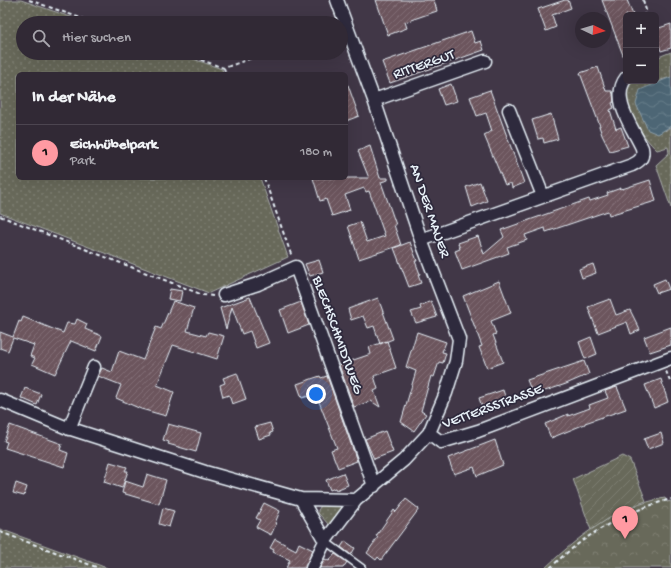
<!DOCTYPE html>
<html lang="de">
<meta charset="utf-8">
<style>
:root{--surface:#312935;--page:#39313d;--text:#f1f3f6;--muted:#a8a6ad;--line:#4c4550;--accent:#ff9aa2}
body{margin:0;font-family:"Gochi Hand",sans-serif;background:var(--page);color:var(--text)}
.controls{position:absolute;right:12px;top:12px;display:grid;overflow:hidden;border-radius:6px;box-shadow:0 4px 16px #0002}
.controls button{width:36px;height:36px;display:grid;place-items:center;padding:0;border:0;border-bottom:1px solid var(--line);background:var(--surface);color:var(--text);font:20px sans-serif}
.compass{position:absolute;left:575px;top:12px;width:36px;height:36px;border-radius:50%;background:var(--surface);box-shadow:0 4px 16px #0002;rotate:94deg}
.you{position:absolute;left:316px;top:394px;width:14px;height:14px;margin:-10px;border:3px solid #fff;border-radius:50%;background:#1a73e8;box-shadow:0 0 0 6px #1a73e833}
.badge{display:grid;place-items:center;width:26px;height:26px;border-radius:50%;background:var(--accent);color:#111;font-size:13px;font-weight:700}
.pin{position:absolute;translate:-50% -33px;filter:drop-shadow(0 1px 2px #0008)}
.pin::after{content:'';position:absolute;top:21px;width:14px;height:12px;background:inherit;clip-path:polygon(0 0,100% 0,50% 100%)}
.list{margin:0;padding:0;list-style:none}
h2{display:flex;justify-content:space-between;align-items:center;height:52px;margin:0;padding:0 16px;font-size:17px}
h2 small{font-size:13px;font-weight:400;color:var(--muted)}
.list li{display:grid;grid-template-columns:26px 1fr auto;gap:12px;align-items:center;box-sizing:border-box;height:56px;padding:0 16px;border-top:1px solid var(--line)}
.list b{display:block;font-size:15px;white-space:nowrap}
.list p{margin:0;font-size:13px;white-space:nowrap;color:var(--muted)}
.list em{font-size:13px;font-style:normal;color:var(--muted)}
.icon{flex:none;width:22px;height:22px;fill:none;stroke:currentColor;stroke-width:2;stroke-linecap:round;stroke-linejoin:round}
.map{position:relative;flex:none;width:671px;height:568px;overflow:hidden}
.search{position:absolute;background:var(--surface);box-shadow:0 4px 16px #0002;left:16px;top:16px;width:332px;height:44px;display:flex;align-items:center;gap:10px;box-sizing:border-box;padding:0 14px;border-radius:22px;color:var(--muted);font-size:15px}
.panel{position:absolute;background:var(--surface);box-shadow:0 4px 16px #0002;left:16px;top:72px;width:332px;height:108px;border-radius:6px}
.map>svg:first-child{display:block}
</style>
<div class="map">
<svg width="671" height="568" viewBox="0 0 671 568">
<defs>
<pattern id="grass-dots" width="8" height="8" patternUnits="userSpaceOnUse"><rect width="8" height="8" fill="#68695a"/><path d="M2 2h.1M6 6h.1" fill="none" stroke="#7e7f72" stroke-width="1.8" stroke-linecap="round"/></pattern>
<pattern id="park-crowns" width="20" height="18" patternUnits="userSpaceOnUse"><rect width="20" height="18" fill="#68695a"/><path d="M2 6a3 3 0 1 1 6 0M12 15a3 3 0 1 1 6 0" fill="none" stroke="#7e7f72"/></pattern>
<pattern id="garden-furrows" width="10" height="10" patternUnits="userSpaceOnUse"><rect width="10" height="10" fill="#68695a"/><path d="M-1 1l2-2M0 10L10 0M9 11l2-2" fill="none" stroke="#7e7f72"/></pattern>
<pattern id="water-waves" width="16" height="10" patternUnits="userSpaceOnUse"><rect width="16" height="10" fill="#4d6675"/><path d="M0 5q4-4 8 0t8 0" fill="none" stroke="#677c89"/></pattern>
<pattern id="building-hatch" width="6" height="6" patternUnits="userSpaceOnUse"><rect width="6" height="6" fill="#6c545d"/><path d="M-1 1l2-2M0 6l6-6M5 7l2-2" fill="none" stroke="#816d75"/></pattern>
</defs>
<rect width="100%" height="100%" fill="#413747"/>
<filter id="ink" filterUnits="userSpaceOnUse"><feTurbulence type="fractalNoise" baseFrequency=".025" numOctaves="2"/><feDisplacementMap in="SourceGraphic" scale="8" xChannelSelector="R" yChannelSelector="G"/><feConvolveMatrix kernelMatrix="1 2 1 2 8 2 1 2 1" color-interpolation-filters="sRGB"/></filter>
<g filter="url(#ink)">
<path fill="url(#grass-dots)" stroke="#a8ada9" d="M0 0H21L88 23H23V53H176L222 69 224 74H18V178H260L288 257 209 293 0 213Z
M671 52V77L661 80 665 131 671 126V208L656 165 669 153 668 147 657 150C643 138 616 99 631 81H656V58Z
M323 503 342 504 344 510 330 526 318 513V510Z
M0 529 107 568H0Z"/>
<path fill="url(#park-crowns)" stroke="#a8ada9" d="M665 498 667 502 671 501V568H545C580 535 617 506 665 498Z"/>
<path fill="url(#garden-furrows)" stroke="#a8ada9" d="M622 456 630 460 646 501 620 511 591 530 573 479Z"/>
<path fill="url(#water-waves)" stroke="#8b9ea9" d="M671 77V126L658 134 648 130 636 104 640 90Z"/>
<path fill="url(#building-hatch)" stroke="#e8f1f8" d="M376 0H434L437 11 405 22 407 28 388 35Z
M565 0H568L571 8 552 15 556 27 546 31 538 9Z
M602 0H627L633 15H626V63Z
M671 24V48L661 51 656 35V29Z
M471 31 475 43 481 41 484 50 390 83 382 62Z
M598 67 606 91H612L613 94 614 102 612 103 614 108 610 110 616 129 621 127 628 146 610 151 602 135 599 126H600L580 73Z
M451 84 457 101 444 105 438 89Z
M346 85H348L359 116 346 121Z
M490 90 524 183 512 188 511 183 505 185 484 135 492 131 486 113 477 116 470 97Z
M551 114 558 139 544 143 543 138 538 139 532 120Z
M370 146 380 178H388V180L381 182 396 225H394L401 245 359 259 348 226 360 222 367 242 385 236 369 191 366 192 364 188 345 195 350 210 332 216 326 199 320 201 313 178H369L358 151Z
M650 180 656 201 609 215 608 211 546 232 545 228 525 235 527 240 507 247 509 253 462 270 455 251 460 249 458 243 478 236 484 254 504 237 501 230 589 199 590 201 608 195 607 193 621 188 622 189Z
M480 182 487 201 472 207 466 187Z
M410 242 417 261H415L420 274 418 275 421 283 409 287 394 248Z
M319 260 323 272 310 276 305 264Z
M593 264 596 273 582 278 579 269Z
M665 279 669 289 657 293 653 284Z
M499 281 511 313 491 321 496 334 493 335 503 362 487 368 479 347 482 346 463 296Z
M170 289 182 291 180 301 168 299Z
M250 297 269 343 256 348 250 331 242 334 232 307 226 329 220 308Z
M378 298 393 339 380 344 374 326 368 328 363 316 351 320 348 309Z
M610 299 616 315 630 310 640 330 631 334 627 322 598 333 588 307Z
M173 301 194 308 187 331 206 336 208 332 224 336 217 359 173 345 157 385 174 392 166 416 141 409 116 398 121 385 98 376 102 368 112 372 119 351 143 360 156 327 161 329Z
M431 301 437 317 416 323 411 312 421 309 420 306Z
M301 302 309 325 288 333 280 310Z
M23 317 63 333 67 323 75 324 77 319 87 324 85 329 102 336 96 351 71 341 55 374 32 364 35 358 30 356 34 345 13 338 8 351 0 348V332L13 337 19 321 21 322Z
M671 327V345L650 352 644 337Z
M417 332 446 342 442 352 446 353 443 363 439 362 434 377 431 376 421 411 426 414 414 431 401 422 416 371 406 367Z
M591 337 597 354 585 359 579 342Z
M387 341 396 368 374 376 378 389 374 391 380 407 371 401 354 407 339 365 371 354 369 347Z
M584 361 589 374 566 384 533 395 527 380Z
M237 373 246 399 232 404 229 395 223 397 220 385 225 383 223 378Z
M320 376 321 378 327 376 357 461 338 468 331 450 337 448 316 394 302 398 297 384Z
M661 379 668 402 654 408 645 385Z
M617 387 626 409 585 423V424L551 438 545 424 568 414V416L590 408 589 405 608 398 605 391Z
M25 388 41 394 37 405 21 398Z
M503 390 507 403 500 405 501 407 484 413 479 398Z
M270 423 273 432 270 433 271 435 259 439 255 427Z
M168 424 201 433 196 452 168 444 169 442 163 440Z
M10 425 62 444 60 450 68 453 64 467 5 448 7 442 4 441Z
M385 431 393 452 374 459 365 439Z
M661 433 664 443 648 449 644 439Z
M495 440 503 465 477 476 474 467 454 474 448 458Z
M110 462 127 467 125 471H128L122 488 104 482Z
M343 473 348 485 336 490 335 488 330 490 326 480Z
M147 474 166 480 159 504 122 493 125 481 143 487Z
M16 483 27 487 24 496 13 493Z
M406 499 419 509 381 560 378 557 376 560 367 553 378 537 376 536 394 510 396 512Z
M264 503 280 511 275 523 276 524 271 535 256 527 260 520 256 518Z
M163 508 174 511 169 527 159 524Z
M275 539 296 550 299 543 313 550 305 568H286L290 560 273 552 274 550 270 548Z
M345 541 355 548 351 555 341 547Z
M335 554 347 562 343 568H320L325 559 329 561Z"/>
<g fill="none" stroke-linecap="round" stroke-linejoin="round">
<g stroke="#e8f1f8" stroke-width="9">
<path id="service" d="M325 541 362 568"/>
</g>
<g stroke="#e8f1f8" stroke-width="15">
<path id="minor" d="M337 0 374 100 421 240 459 339 456 361 446 393 429 433
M374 100 485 61
M509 110 543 196
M421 240 632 165C640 161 644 158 642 148 633 128 610 99 626 78
M224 295 258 284 296 267 374 486
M0 400 65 427 205 472 301 499 356 500
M69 429 94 367
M301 499 325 541
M312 568 325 541 356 500 404 460 429 433 441 442 478 431 671 358"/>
</g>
<path stroke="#e8f1f8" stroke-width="2" stroke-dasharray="4 3" stroke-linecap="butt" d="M29 0 95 23
M643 0 646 10 644 15
M181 53 224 68 266 53
M224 68 226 74
M264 178 292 257
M0 216 203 295 213 296
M666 371 671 384
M0 532 99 568
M550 568C585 534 624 512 671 499"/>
<use href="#service" stroke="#2f2a3d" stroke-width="6"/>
<use href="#minor" stroke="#2f2a3d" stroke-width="12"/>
</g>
</g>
<g text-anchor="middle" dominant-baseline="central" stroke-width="3.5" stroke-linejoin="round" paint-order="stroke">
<g font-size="15" fill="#e8f1f8" stroke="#2f2a3d">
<text transform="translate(424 65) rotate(-19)">RITTERGUT</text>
<text transform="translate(429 211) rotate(71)">AN DER MAUER</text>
<text transform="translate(337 335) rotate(70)">BLECHSCHMIDTWEG</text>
<text transform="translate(493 407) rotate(-20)">VETTERSSTRASSE</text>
</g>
</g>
</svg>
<div class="controls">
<button>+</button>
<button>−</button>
</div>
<svg class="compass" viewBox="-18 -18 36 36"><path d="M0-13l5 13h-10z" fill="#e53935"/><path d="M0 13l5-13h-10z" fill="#a8a6ad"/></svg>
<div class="you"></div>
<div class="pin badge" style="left:625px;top:539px">1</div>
<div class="search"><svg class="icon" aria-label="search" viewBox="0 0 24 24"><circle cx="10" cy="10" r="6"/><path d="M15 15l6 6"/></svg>Hier suchen</div>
<section class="panel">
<h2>In der Nähe<small></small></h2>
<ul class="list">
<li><span class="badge">1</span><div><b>Eichhübelpark</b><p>Park</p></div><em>180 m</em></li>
</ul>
</section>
</div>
